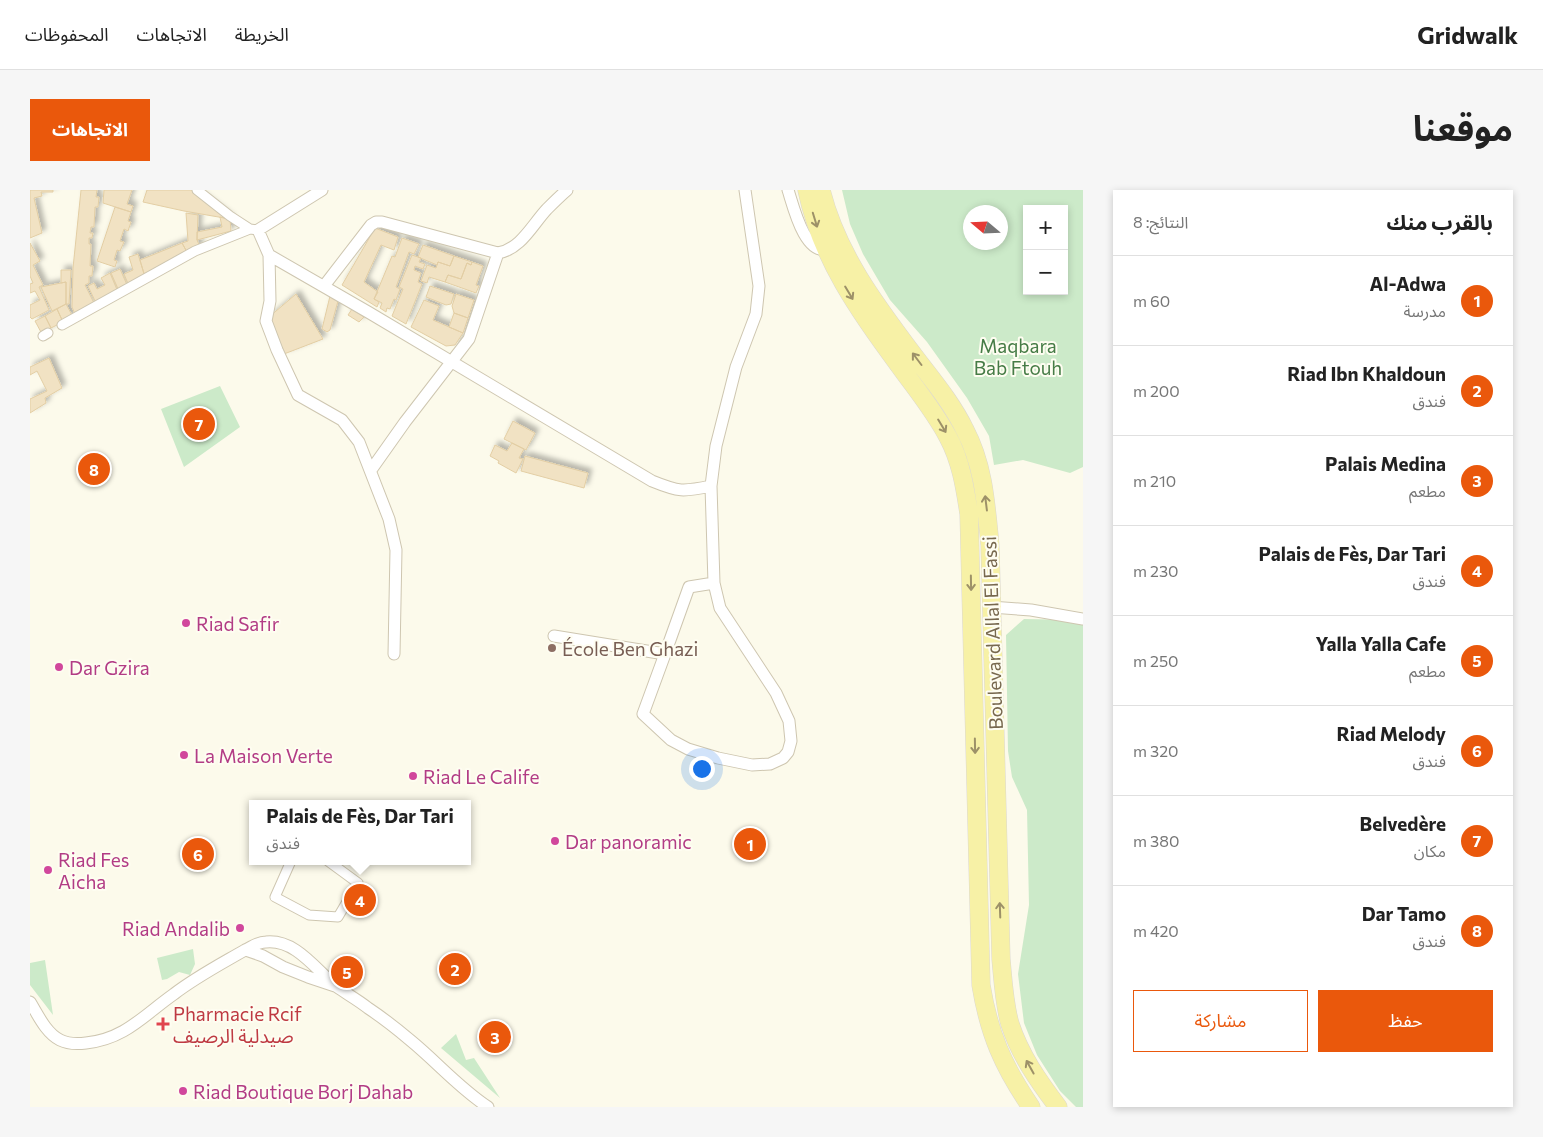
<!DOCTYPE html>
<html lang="ar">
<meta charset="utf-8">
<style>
:root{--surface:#fff;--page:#f6f6f6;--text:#222;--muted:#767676;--line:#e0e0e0;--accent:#ea580c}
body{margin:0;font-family:Commissioner,"Noto Sans Arabic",sans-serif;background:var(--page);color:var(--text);direction:rtl}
.controls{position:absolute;right:15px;top:15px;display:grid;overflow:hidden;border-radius:0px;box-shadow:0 2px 8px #0003}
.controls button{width:45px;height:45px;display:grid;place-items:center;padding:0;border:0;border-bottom:1px solid var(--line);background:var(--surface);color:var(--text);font:25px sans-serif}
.compass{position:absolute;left:933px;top:15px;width:45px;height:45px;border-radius:50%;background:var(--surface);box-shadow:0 2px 8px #0003;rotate:289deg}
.you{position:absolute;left:671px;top:578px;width:18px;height:18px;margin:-12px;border:4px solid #fff;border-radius:50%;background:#1a73e8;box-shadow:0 0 0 8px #1a73e833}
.badge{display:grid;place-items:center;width:32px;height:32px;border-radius:50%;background:var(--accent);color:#fff;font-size:16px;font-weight:700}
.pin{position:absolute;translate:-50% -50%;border:2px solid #fff;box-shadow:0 1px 5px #0006}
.popup{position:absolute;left:219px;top:610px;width:222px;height:65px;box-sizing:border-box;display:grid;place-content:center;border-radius:0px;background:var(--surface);filter:drop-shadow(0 1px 4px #0005);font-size:16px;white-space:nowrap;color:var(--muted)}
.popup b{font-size:19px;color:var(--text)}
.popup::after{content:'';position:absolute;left:50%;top:100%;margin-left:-10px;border:10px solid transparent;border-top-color:var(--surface)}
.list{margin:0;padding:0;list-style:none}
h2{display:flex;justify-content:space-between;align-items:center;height:65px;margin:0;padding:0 20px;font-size:21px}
h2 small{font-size:16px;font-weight:400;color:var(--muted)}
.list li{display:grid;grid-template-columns:32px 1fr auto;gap:15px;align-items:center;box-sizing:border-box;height:90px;padding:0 20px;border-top:1px solid var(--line)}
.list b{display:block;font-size:19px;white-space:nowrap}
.list p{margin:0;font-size:16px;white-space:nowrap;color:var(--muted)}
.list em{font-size:16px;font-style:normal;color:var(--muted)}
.actions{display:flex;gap:10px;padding:15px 20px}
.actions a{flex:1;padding:11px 0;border:1px solid var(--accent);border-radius:0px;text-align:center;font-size:18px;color:var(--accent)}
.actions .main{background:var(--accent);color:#fff}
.map{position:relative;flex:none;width:1053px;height:917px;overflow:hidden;direction:ltr;border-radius:0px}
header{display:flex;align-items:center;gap:30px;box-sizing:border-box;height:70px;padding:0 25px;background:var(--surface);border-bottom:1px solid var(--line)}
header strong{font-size:24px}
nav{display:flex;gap:28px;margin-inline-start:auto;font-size:18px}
.intro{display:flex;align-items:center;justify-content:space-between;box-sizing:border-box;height:120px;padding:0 30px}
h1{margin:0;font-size:35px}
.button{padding:12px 22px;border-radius:0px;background:var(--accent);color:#fff;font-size:18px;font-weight:700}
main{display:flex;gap:30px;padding:0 30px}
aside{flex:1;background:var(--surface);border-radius:0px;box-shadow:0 2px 8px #0003}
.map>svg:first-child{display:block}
</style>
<header>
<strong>Gridwalk</strong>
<nav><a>الخريطة</a><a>الاتجاهات</a><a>المحفوظات</a></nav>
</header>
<div class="intro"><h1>موقعنا</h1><a class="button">الاتجاهات</a></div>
<main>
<aside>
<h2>بالقرب منك<small>النتائج: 8</small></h2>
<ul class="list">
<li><span class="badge">1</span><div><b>Al-Adwa</b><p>مدرسة</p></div><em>60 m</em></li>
<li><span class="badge">2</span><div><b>Riad Ibn Khaldoun</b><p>فندق</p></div><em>200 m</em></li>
<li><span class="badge">3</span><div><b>Palais Medina</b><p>مطعم</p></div><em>210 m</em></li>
<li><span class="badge">4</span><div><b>Palais de Fès, Dar Tari</b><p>فندق</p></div><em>230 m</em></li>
<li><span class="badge">5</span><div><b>Yalla Yalla Cafe</b><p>مطعم</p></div><em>250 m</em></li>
<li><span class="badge">6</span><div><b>Riad Melody</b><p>فندق</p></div><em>320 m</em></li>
<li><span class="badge">7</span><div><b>Belvedère</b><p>مكان</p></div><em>380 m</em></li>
<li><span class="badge">8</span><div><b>Dar Tamo</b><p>فندق</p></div><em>420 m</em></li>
</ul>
<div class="actions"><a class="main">حفظ</a><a>مشاركة</a></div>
</aside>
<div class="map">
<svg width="1053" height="917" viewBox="0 0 1053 917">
<defs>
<filter id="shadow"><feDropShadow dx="4" dy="-4" stdDeviation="2.5" flood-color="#0004"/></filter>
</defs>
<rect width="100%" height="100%" fill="#fcfaeb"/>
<path fill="#cceac9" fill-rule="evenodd" d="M812 0H1053V277L1040 283 993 270 964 275 959 246 937 208 897 152 860 110 833 64 820 34ZM997 19H1034V101H997ZM971 22V52H941V22Z
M190 196 210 237 154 277 131 219Z
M994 429 1049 430 1053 432V917H1046L1030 901 1007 865 994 833 988 784 999 715 997 620 982 587 978 561 976 445Z
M163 759 165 774 160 785 149 782 137 789 132 790 127 768Z
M15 770 23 825 0 795V773Z
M426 844 436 870 444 868 470 908 411 858Z"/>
<path fill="#f1e2c3" stroke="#e3cea4" filter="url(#shadow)" d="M0 0H23V2H11L12 6 4 8 12 43 0 48Z
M51 0H67L66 7H69L68 17H65L64 37H61L60 43H63L62 48H59V54H61L60 76H63L62 86H59V93L55 95 65 115 45 124 42 117 43 78Z
M74 0H102L97 14 103 16 101 22 73 13Z
M117 0H162L200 29 154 21 113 12Z
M85 17 101 22 98 31 101 32 98 41 94 39 90 51 94 52 90 61 87 60 84 70 87 71 85 77 67 71Z
M156 23 168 25 167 50 170 57 157 62 152 53 158 51Z
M190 27 200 29 201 41 167 50V42L192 37Z
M345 38 368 47 364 60 351 55 334 92 348 102 344 109 349 112 347 117 312 95Z
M372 48 389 54 384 64 379 62 366 97 370 99 366 110 364 109 360 119 357 118 356 122 350 118 352 113 344 109 362 66 365 67Z
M0 53 10 71 3 75 13 95 9 97 19 120 2 129 0 127V115L10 110 5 101 0 103V94L3 93 0 86Z
M152 53 157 62 115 87 110 70Z
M393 55 424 66 420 76 408 72 407 75 388 67Z
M108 64 115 87 99 96 94 84 103 80 99 67Z
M382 65 391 68 389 72 395 74 393 79 385 76 384 80 391 83 388 92 392 94 376 134 362 126 373 99 369 97Z
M424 66 442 72 441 75 437 73 431 89 418 85 415 92 399 87 397 93 391 91 397 75 406 78 408 72 420 76Z
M442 72 453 76 446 95 449 96 446 103 415 92 418 85 431 89 437 73 441 75Z
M90 79 98 97 89 101 81 83Z
M31 80H41L39 114H36V92L31 93Z
M80 83 88 102 66 113 58 96 64 93 67 99 75 95 71 88Z
M36 92V114L22 121 11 97Z
M400 96 424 104 421 114 416 115 396 107Z
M266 104 293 149 254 164 239 127Z
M426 104 444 110 438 128 424 123 422 116Z
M300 106 308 111 300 140 297 142 292 139Z
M394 110 409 116 403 130 433 143 425 155 416 156 381 137Z
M36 114 43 127 33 132 27 119Z
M27 119 33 132 21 138 15 126Z
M322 119 334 127 329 132 318 125Z
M424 123 438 128 433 143 419 137Z
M15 126 21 138 12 144 5 131Z
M19 168 32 198 15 208 16 213 0 223V209L17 201 7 181 0 185V177Z
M483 231 505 243 496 260 474 249Z
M482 253 494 259 489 268 493 269 486 283 468 273 469 271 460 266 465 255 477 261Z
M495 266 558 283 554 298 491 281Z"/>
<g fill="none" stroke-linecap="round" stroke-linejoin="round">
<g stroke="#cec6b0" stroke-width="11">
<path id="pedestrian" d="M167 0 200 26 220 39
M32 135 165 61 220 39 228 40
M13 146 18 143
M261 671 245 707 279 725 308 727 328 693 298 671"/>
</g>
<g stroke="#cec6b0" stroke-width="13">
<path id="minor" d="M292 0 228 40 239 65 338 122 622 291C649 302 653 302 681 296
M758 0C763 15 775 68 799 58
M239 65 240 111 236 131 247 160 268 205 312 230 329 252 359 329 366 360 364 464
M294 96 341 35 346 32H352L468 63C491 59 502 35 517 19 523 13 530 6 537 0
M341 280 375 232 439 149 468 63
M961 417 1001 420 1053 429
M524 446 635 464 659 397 684 393
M635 464 613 524 641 550 658 559 688 568 722 575 740 574 753 568 758 562 761 551 759 531 746 503 690 418 684 393 681 296 686 256 706 177 726 124 729 96 715 0
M216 760 233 766 253 777 278 787 305 796
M0 812C8 825 16 843 30 850 38 854 48 854 56 853 95 849 114 825 144 804 166 787 191 774 215 760 222 757 227 752 236 752 266 749 286 780 307 797 317 804 328 810 338 818 353 828 367 839 380 850 407 872 429 898 458 917"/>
</g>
<g stroke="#dcd8d1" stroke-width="19">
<path id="primary" d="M777 0C791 68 830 123 871 178 887 200 905 222 918 247 931 271 935 298 939 324L951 795C959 844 973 876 1001 917
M791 0C807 65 848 118 888 171 905 193 923 215 935 240 954 276 956 315 960 355L971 769C973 790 974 813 980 834 990 865 1009 892 1028 917"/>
</g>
<use href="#pedestrian" stroke="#fff" stroke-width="9"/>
<use href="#minor" stroke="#fff" stroke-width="11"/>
<use href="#primary" stroke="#f7f1a6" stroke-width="18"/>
</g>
<defs><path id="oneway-shaft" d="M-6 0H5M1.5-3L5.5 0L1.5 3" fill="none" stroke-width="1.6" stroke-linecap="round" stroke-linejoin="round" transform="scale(1.25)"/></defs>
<g stroke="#9d9168">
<use href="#oneway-shaft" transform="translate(785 30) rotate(73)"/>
<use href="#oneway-shaft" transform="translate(819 103) rotate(59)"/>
<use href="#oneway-shaft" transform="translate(887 169) rotate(-127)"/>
<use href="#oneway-shaft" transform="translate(912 236) rotate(59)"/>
<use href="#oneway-shaft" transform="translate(956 313) rotate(-97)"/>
<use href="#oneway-shaft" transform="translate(941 393) rotate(89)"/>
<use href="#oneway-shaft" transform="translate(945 556) rotate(89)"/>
<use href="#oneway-shaft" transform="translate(970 720) rotate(-92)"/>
<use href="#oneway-shaft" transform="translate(1000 877) rotate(-119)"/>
</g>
<g fill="#d1479c" stroke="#fefdf1" stroke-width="2">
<circle cx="156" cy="433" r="5"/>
<circle cx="29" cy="477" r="5"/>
<circle cx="154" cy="565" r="5"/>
<circle cx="383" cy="586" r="5"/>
<circle cx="525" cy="651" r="5"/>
<circle cx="18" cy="680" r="5"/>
<circle cx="210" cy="738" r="5"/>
<circle cx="153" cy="901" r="5"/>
</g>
<circle fill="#8d6e63" stroke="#fefdf1" stroke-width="2" cx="522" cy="458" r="5"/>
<path fill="#e0444e" stroke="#fefdf1" stroke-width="2" d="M130.5 826.5h5v5h5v5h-5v5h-5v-5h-5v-5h5z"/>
<g text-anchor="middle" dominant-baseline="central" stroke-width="4" stroke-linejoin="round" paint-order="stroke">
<g font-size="19" fill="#467c46" stroke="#fefdf1">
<text x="988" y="155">Maqbara<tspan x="988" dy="22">Bab Ftouh</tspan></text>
</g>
<g font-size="19" fill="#b23c85" stroke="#fefdf1" text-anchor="start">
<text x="166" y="433">Riad Safir</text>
<text x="39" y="477">Dar Gzira</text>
<text x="164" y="565">La Maison Verte</text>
<text x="393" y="586">Riad Le Calife</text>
<text x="535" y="651">Dar panoramic</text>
<text x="28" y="669">Riad Fes<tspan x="28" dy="22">Aicha</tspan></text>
<text x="200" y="738" text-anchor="end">Riad Andalib</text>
<text x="163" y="901">Riad Boutique Borj Dahab</text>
</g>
<g font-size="19" fill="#77684e" stroke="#fefdf1">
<text transform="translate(962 443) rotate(-92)">Boulevard Allal El Fassi</text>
</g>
<g font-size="19" fill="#785e54" stroke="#fefdf1" text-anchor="start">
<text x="532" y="458">École Ben Ghazi</text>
</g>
<g font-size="19" fill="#be3a42" stroke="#fefdf1" text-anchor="start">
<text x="143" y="823">Pharmacie Rcif<tspan x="143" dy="22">صيدلية الرصيف</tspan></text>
</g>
</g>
</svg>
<div class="controls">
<button>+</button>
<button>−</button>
</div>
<svg class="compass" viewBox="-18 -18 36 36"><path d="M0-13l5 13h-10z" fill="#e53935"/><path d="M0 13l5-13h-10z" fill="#767676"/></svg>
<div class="you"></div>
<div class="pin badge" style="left:720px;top:654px">1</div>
<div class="pin badge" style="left:425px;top:779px">2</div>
<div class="pin badge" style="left:465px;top:847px">3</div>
<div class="pin badge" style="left:330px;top:710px">4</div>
<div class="popup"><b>Palais de Fès, Dar Tari</b>فندق</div>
<div class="pin badge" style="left:317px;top:782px">5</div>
<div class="pin badge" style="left:168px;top:664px">6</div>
<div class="pin badge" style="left:169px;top:234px">7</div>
<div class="pin badge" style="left:64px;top:279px">8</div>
</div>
</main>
